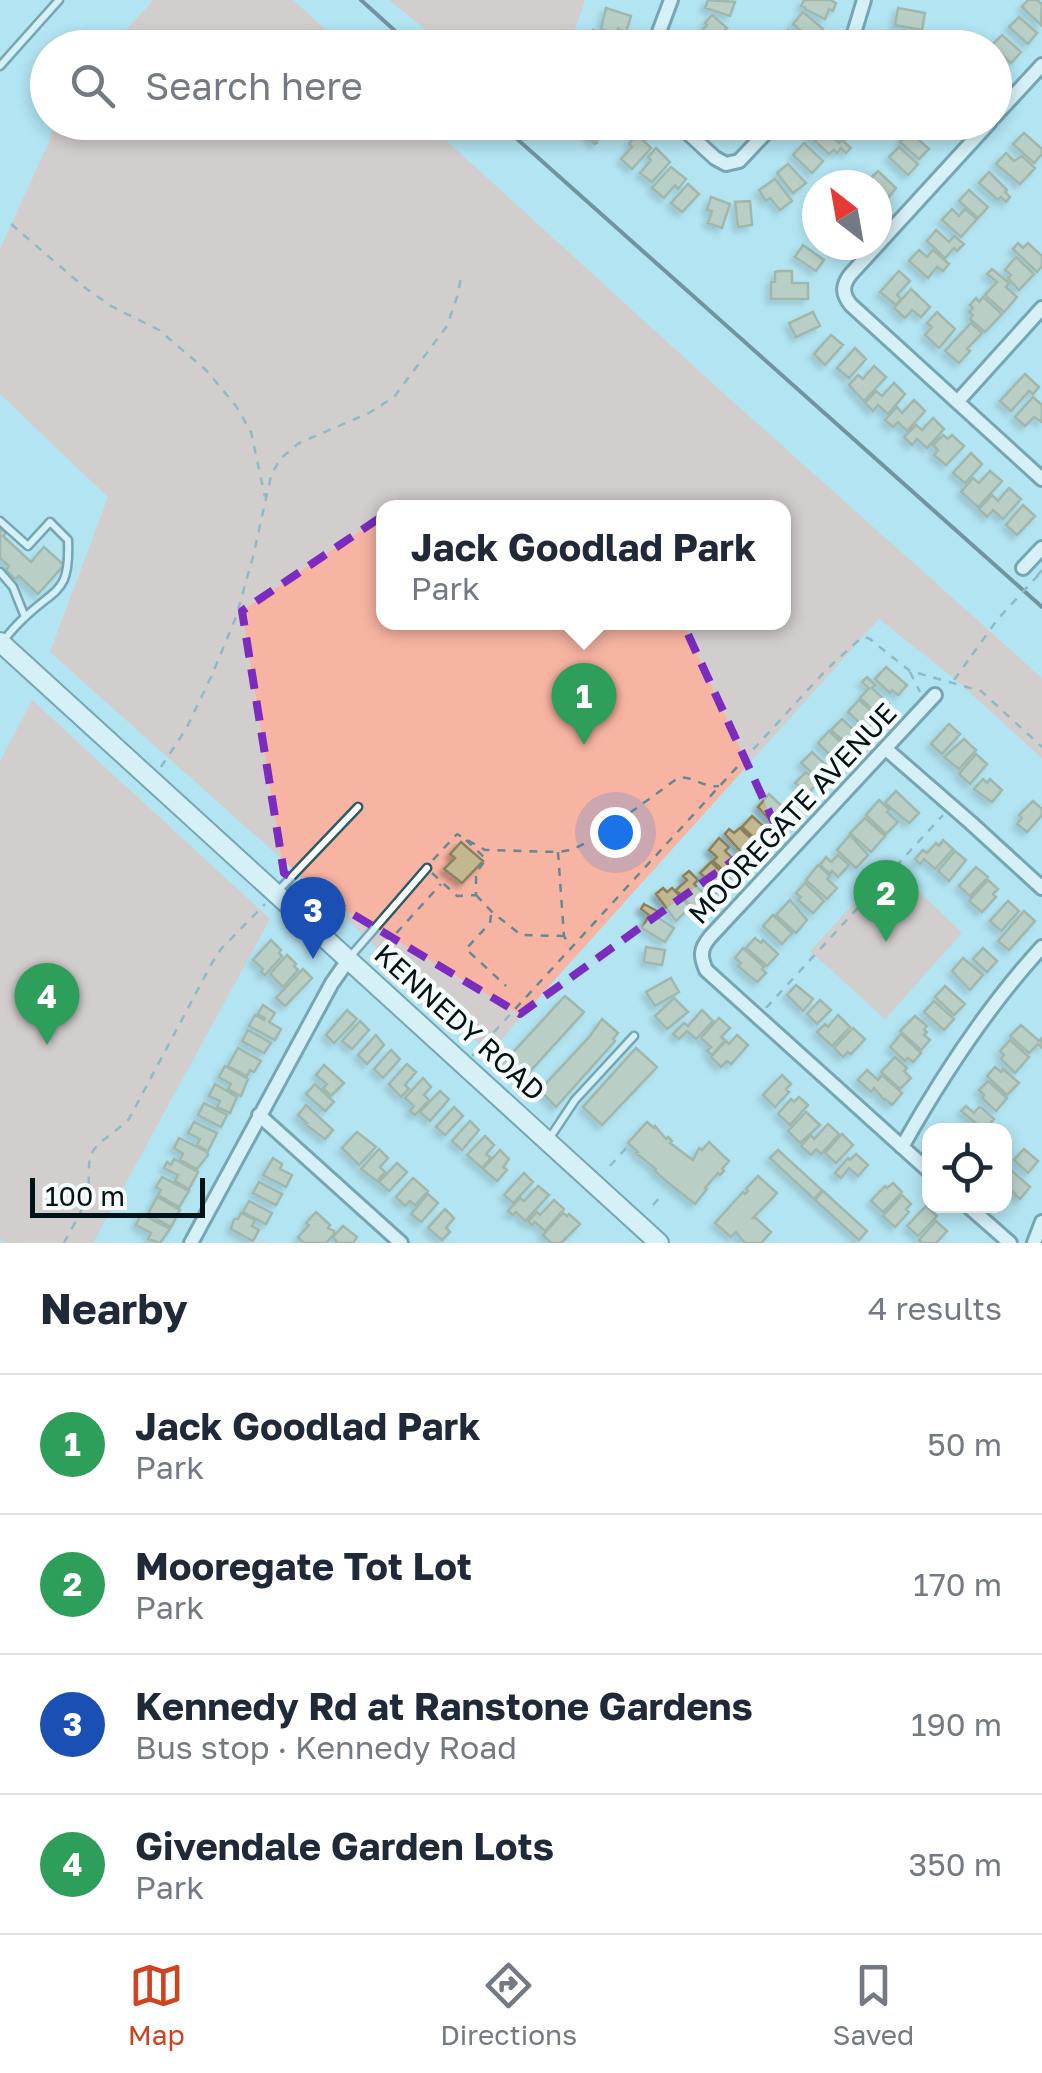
<!DOCTYPE html>
<meta charset="utf-8">
<style>
:root{--surface:#fff;--page:#f6f6f7;--text:#1f2937;--muted:#747a83;--line:#e0e1e3;--accent:#cd4420}
body{margin:0;font-family:"Golos Text",sans-serif;background:var(--page);color:var(--text)}
.controls{position:absolute;right:30px;bottom:30px;display:grid;overflow:hidden;border-radius:20px;box-shadow:0 5px 15px #0003}
.controls button{width:90px;height:90px;display:grid;place-items:center;padding:0;border:0;border-bottom:2px solid var(--line);background:var(--surface);color:var(--text);font:50px sans-serif}
.compass{position:absolute;left:802px;top:170px;width:90px;height:90px;border-radius:50%;background:var(--surface);box-shadow:0 5px 15px #0003;rotate:329deg}
.scale{position:absolute;left:30px;bottom:25px;width:175px;box-sizing:border-box;padding-left:10px;border:5px solid #021317;border-top:0;font-size:28px;line-height:35px;white-space:nowrap;color:#021317;-webkit-text-stroke:8px #f7fcfd;paint-order:stroke}
.you{position:absolute;left:615px;top:832px;width:35px;height:35px;margin:-25px;border:8px solid #fff;border-radius:50%;background:#1a73e8;box-shadow:0 0 0 15px #1a73e833}
.badge{display:grid;place-items:center;width:65px;height:65px;border-radius:50%;background:var(--accent);color:#fff;font-size:32px;font-weight:700}
.pin{position:absolute;translate:-50% -82px;filter:drop-shadow(0 2px 5px #0008)}
.pin::after{content:'';position:absolute;top:52px;width:35px;height:30px;background:inherit;clip-path:polygon(0 0,100% 0,50% 100%)}
.popup{position:absolute;left:376px;top:500px;width:415px;height:130px;box-sizing:border-box;display:grid;place-content:center;border-radius:20px;background:var(--surface);filter:drop-shadow(0 2px 8px #0005);font-size:32px;white-space:nowrap;color:var(--muted)}
.popup b{font-size:38px;color:var(--text)}
.popup::after{content:'';position:absolute;left:50%;top:100%;margin-left:-20px;border:20px solid transparent;border-top-color:var(--surface)}
.list{margin:0;padding:0;list-style:none}
h2{display:flex;justify-content:space-between;align-items:center;height:130px;margin:0;padding:0 40px;font-size:42px}
h2 small{font-size:32px;font-weight:400;color:var(--muted)}
.list li{display:grid;grid-template-columns:65px 1fr auto;gap:30px;align-items:center;box-sizing:border-box;height:140px;padding:0 40px;border-top:2px solid var(--line)}
.list b{display:block;font-size:38px;white-space:nowrap}
.list p{margin:0;font-size:32px;white-space:nowrap;color:var(--muted)}
.list em{font-size:32px;font-style:normal;color:var(--muted)}
.icon{flex:none;width:55px;height:55px;fill:none;stroke:currentColor;stroke-width:2;stroke-linecap:round;stroke-linejoin:round}
.map{position:relative;flex:none;width:1042px;height:1243px;overflow:hidden}
.search{position:absolute;background:var(--surface);box-shadow:0 5px 15px #0003;left:30px;right:30px;top:30px;height:110px;display:flex;align-items:center;gap:25px;box-sizing:border-box;padding:0 35px;border-radius:55px;color:var(--muted);font-size:38px}
.sheet{height:690px;background:var(--surface)}
nav{display:flex;justify-content:space-around;align-items:center;box-sizing:border-box;height:140px;border-top:2px solid var(--line);background:var(--surface);font-size:28px;color:var(--muted)}
nav a{display:grid;justify-items:center;gap:5px}
nav .on{color:var(--accent)}
.map>svg:first-child{display:block}
</style>
<div class="map">
<svg width="1042" height="1243" viewBox="0 0 1042 1243">
<defs>
<filter id="shadow"><feDropShadow dx="-4.5" dy="4.5" stdDeviation="2.5" flood-color="#0004"/></filter>
</defs>
<rect width="100%" height="100%" fill="#b2e4f1"/>
<path fill="#f8b4a2" fill-rule="evenodd" d="M151 0H293L345 47H110L152 2Z
M389 0H585L569 47H447Z
M54 123H427L711 382 1042 678V758L956 680 879 619 489 1053 295 871 50 652 108 497 0 394V249L49 142ZM384 508H784V622H384Z
M32 700 270 919 93 1243H6L0 1239V762Z
M890 864 962 933 885 1019 810 951Z"/>
<path fill="#c2b790" stroke="#8a805b" stroke-width="2.5" filter="url(#shadow)" d="M708 0 735 2 730 16 705 8Z
M804 0H830L836 3 833 11 829 9 825 19 805 9V7L801 6Z
M1028 0H1037L1042 4 1041 25 1022 7Z
M606 8 631 16 626 32 618 29 617 34 601 29Z
M898 8 925 13 922 30 895 25Z
M803 12 823 29 813 41 793 24Z
M712 15 727 28 707 48 696 37 707 25 705 23Z
M1019 17 1037 33 1028 44 1009 27Z
M593 30 617 38 614 48H584L585 44 588 45Z
M788 30 808 47V48H775L771 44 776 39 778 42Z
M904 30 922 36 919 48H894L886 45 891 31 902 35Z
M1002 35 1021 52 1011 63 992 45Z
M592 122H615L617 126 595 138 597 143 594 144 584 126Z
M826 122H849L855 128 844 139Z
M820 126 839 143 842 140 851 148 846 153 841 148 837 153 834 150 829 154 810 136Z
M909 131 929 149 919 159 900 142Z
M1024 133 1042 149V154L1034 163 1013 144Z
M637 134 651 148 632 169 621 159 632 147 629 144Z
M804 143 823 161 812 173 793 155Z
M899 147 918 164 908 175 889 157Z
M656 148 670 162 652 182 640 173 651 160 648 157Z
M1006 153 1014 161 1022 156 1035 168 1020 184 996 164Z
M788 164 806 183 793 193 777 173Z
M671 167 686 179 678 189 675 185 664 198 652 188Z
M878 171 896 188 887 199 877 190V185H872L868 181Z
M989 172 1007 190 1005 192 1010 197 1006 202 1001 197 998 200 979 183Z
M775 179 792 201 780 210 770 198 766 201 759 190Z
M688 184 699 194 682 212 671 203Z
M969 190 988 207 978 218 959 201Z
M711 197 730 204 722 228 708 223 712 211 707 210Z
M750 201 752 225 738 227 735 202Z
M952 209 959 216 965 209 977 219 961 237 942 220Z
M936 230 949 242 954 236 964 244 957 251 954 248 945 258 927 241Z
M1018 243 1023 248 1028 243 1042 256V266L1037 272 1013 249Z
M803 245 824 260 816 271 795 257Z
M919 250 927 257 933 250 949 264 943 271 937 267 928 278 909 261Z
M1016 257 1034 274 1019 290 1008 278 1011 275 1005 270Z
M992 269 1009 283 1006 287 1017 297 1004 312 985 295 997 282 987 274Z
M779 271H792V283H808V299H771V282H775V272Z
M899 271 910 281 897 295 901 299 896 305 880 292Z
M911 289 930 307 921 317 912 310 905 318 894 308Z
M983 297 1002 314 985 332 970 319 973 315 969 312 973 308 970 305 976 298 979 302Z
M813 312 820 326 796 337 789 323Z
M937 312 955 329 939 348 925 335 932 327 927 323Z
M971 323 982 333 967 349 970 351 959 363 945 351Z
M831 335 843 345 825 365 814 354Z
M855 348 866 359 849 378 837 368Z
M874 366 886 377 864 401 849 385 858 375 863 379Z
M1025 374 1039 387 1033 394 1029 391 1011 411 1000 401Z
M894 383 905 394 888 414 878 405 873 411 865 403 876 391 882 396Z
M1033 397 1042 405V422L1034 417 1025 426 1015 417Z
M914 400 925 411 907 431 898 422 893 427 885 420 897 407 902 413Z
M933 418 944 429 927 448 917 439 912 445 904 437 916 425 922 430Z
M943 435 948 439 952 435 964 446 946 465 934 455 938 450 933 445Z
M971 453 982 464 965 483 953 473Z
M990 471 1002 481 978 507 961 492 973 478 979 483Z
M1009 488 1021 499 1003 519 993 510 987 517 979 509 992 495 998 501Z
M1023 505 1035 516 1017 535 1006 525Z
M0 528 6 533 3 536 31 562 44 547 64 565 38 594 19 576 15 579 6 570 9 566 0 558Z
M886 667 907 685 898 695 892 690 890 693 875 679Z
M867 677 875 685 872 688 889 704 879 715 860 698 869 688 862 682Z
M859 700 877 716 867 730 848 712Z
M842 719 860 736 850 747 831 730Z
M949 724 960 734 942 754 931 744Z
M829 731 849 750 841 759 836 755 833 758 818 743Z
M964 739 976 750 959 769 944 757Z
M812 752 830 769 820 780 801 763Z
M976 754 987 764 970 784 959 774Z
M806 772 817 782 809 794 795 783Z
M983 779 987 783 990 779 1002 790 992 802 974 789Z
M896 791 919 813 909 823 885 803Z
M769 794 788 812 775 826 758 807Z
M879 800 889 809 887 812 898 822 886 834 866 815Z
M1033 801 1042 809V815L1027 832 1017 824 1022 818 1019 815Z
M752 816 771 833 761 844 742 827Z
M865 818 885 836 871 852 850 833Z
M740 828 760 847 751 856 746 851 743 854 725 834 729 829 734 833Z
M850 835 868 855 856 868 837 850Z
M719 838 729 847 725 851 742 867 732 878 713 861 717 857 709 850Z
M943 840 953 849 935 869 924 859 920 864 915 859 923 850 927 853 936 843 939 846Z
M461 842 483 861 462 883 444 869 455 858 450 854Z
M955 851 966 860 949 881 938 871Z
M838 855 849 865 838 877 832 871 830 874 820 865 826 857 831 862Z
M711 862 729 879 715 894 705 885 709 881 700 873Z
M818 865 830 876 827 879 837 888 827 899 806 880Z
M976 867 988 877 970 896 959 886Z
M689 871 698 880 694 884 703 893 700 896 705 902 695 910 676 890 687 880 683 876Z
M988 880 998 889 993 894 996 897 982 912 969 901Z
M805 883 824 901 813 913 798 900 801 897 796 893Z
M663 888 667 892 672 888 690 907 676 921 656 894Z
M790 900 807 920 796 933 776 915Z
M1008 901 1019 911 1001 931 990 921Z
M644 904 659 912 657 917 674 928 665 942 642 928 649 915 641 909Z
M1024 911 1035 921 1009 950 998 941Z
M773 915 792 933 782 944 763 926Z
M755 938 761 943 763 940 778 954 767 966 746 948Z
M271 940 281 950 279 953 282 956 265 975 261 972 263 969 253 960Z
M646 947 665 950 662 965 644 962Z
M743 948 764 967 762 969 766 973 757 982 738 966 741 963 735 958Z
M983 948 997 961 987 972 973 959Z
M287 955 296 964 294 966 298 970 283 987 270 974Z
M963 958 983 975 970 990 952 971Z
M303 969 312 978 285 1006 276 998Z
M671 978 679 992 655 1006 646 992Z
M796 985 813 999 803 1011 787 995Z
M945 986 965 1004 954 1015 935 997Z
M565 996 584 1012 524 1078 506 1060Z
M674 998 688 1012 667 1029 655 1016Z
M820 1000 831 1010 817 1024 807 1014Z
M934 1001 954 1019 944 1030 924 1012Z
M263 1005 275 1013 269 1022 281 1029 275 1040 249 1026 255 1015 264 1020 265 1018 258 1014Z
M347 1010 357 1019 334 1043 326 1035Z
M702 1010 713 1021 696 1039 687 1031 679 1039 673 1034 684 1023 688 1026Z
M838 1015 850 1027 832 1046 817 1032 825 1024 828 1027Z
M915 1016 927 1026 924 1030 927 1032 924 1035 930 1040 921 1050 900 1031Z
M719 1018 730 1028 721 1037 725 1040 712 1055 707 1051 711 1047 701 1038Z
M602 1019 618 1033 613 1039 615 1041 556 1107 540 1090 590 1036Z
M360 1021 369 1030 352 1049 342 1041Z
M1021 1025 1039 1041 1042 1038V1048L1038 1044 1029 1053 1010 1036Z
M853 1028 865 1039 851 1054 848 1052 843 1057 834 1048Z
M248 1030 271 1043 264 1053 242 1041Z
M901 1034 921 1053 913 1062 908 1058 905 1061 890 1047Z
M376 1035 384 1045 367 1064 358 1055Z
M737 1035 748 1045 731 1064 727 1061 721 1067 711 1057 726 1041 729 1044Z
M1010 1040 1029 1057 1015 1073 1001 1059 1004 1055 1000 1051Z
M238 1048 261 1061 254 1072 250 1070 247 1076 228 1066Z
M636 1048 657 1067 602 1125 583 1107Z
M391 1050 400 1059 383 1078 374 1069Z
M895 1057 907 1068 904 1071 911 1078 900 1089 881 1072Z
M407 1064 416 1072 405 1085 409 1089 401 1097 389 1084Z
M324 1065 344 1083 331 1096 323 1088 327 1084 316 1075Z
M225 1066 248 1079 241 1096 228 1089 231 1084 219 1077Z
M995 1067 1001 1072 1003 1069 1019 1083 1007 1095 987 1076Z
M867 1070 878 1080 882 1075 902 1093 892 1105 885 1099 884 1100 874 1088 871 1092 858 1080Z
M782 1075 791 1084 786 1089 789 1092 775 1107 763 1095Z
M423 1078 431 1087 424 1095 429 1100 415 1115 410 1111 414 1106 405 1098Z
M988 1081 1007 1098 996 1111 982 1098 984 1095 979 1090Z
M215 1084 237 1097 230 1113 217 1107 220 1101 209 1096Z
M315 1084 334 1102 325 1111 306 1094Z
M440 1091 449 1099 430 1121 420 1112Z
M799 1097 808 1105 790 1125 778 1114 791 1099 794 1102Z
M204 1103 227 1115 221 1127 198 1115Z
M306 1105 333 1130 325 1139 305 1124 307 1123 298 1115Z
M966 1106 974 1113 979 1107 982 1108 994 1119 984 1130 961 1111Z
M454 1107 463 1116 445 1135 436 1127Z
M806 1112 820 1125 800 1143 788 1131Z
M470 1121 479 1130 462 1150 452 1141Z
M194 1122 217 1133 208 1151 197 1145 200 1139 188 1133Z
M647 1122 654 1128 655 1126 666 1139 668 1137 672 1141 670 1143 693 1160 699 1148 702 1150 709 1142 729 1161 722 1169 724 1171 720 1175 718 1173 705 1188 707 1189 695 1204 665 1180 655 1171 656 1169 636 1153 638 1152 628 1143Z
M828 1124 839 1134 821 1154 816 1149 811 1155 801 1146 811 1135 814 1139Z
M357 1132 376 1147 359 1165 342 1148Z
M842 1134 853 1145 836 1163 825 1153Z
M485 1136 494 1145 486 1154 491 1158 482 1168 467 1155Z
M179 1138 207 1152 208 1155 197 1169 180 1160 183 1154 174 1148Z
M379 1149 388 1158 380 1167 385 1172 377 1181 361 1169Z
M1024 1149 1038 1161 1028 1173 1014 1160Z
M500 1150 509 1159 503 1167 507 1170 497 1181 483 1169Z
M778 1150 822 1190 814 1199 770 1158Z
M856 1154 868 1165 858 1176 849 1168 841 1178 835 1173 848 1158 850 1160Z
M273 1158 282 1164 280 1169 292 1175 286 1187 263 1175Z
M174 1159 198 1172 189 1189 175 1181 178 1175 164 1168 167 1162 171 1165Z
M397 1163 407 1172 389 1191 379 1182Z
M1011 1170 1030 1187 1020 1199 1004 1184V1178Z
M524 1173 533 1182 513 1203 504 1195Z
M758 1176 777 1193 753 1218H756L771 1232 761 1243H745L736 1232 731 1237 715 1223 743 1192 745 1194 748 1191 746 1189Z
M162 1177 189 1191 179 1207 158 1195 161 1190 156 1187Z
M413 1178 428 1191 415 1205 410 1201 405 1206 396 1197Z
M259 1182 282 1194 276 1205 253 1193Z
M893 1183 902 1192 883 1212 871 1201 885 1186 887 1188Z
M538 1186 549 1195 525 1221 516 1212 513 1215 508 1211 520 1198 524 1201Z
M823 1191 867 1231 859 1240 815 1200Z
M428 1194 438 1203 421 1222 411 1214Z
M902 1195 911 1204 906 1209 909 1212 895 1227 883 1216Z
M157 1197 180 1210 171 1227 148 1214Z
M554 1200 564 1209 545 1231 535 1222 532 1225 528 1221 537 1212 540 1215Z
M249 1201 272 1213 266 1224 243 1212Z
M926 1206 937 1216 918 1236 907 1226Z
M445 1209 454 1218 446 1228 450 1232 442 1240 428 1228Z
M316 1212 330 1225 328 1228 334 1231V1234L326 1243H304L298 1237 309 1225 306 1223Z
M241 1213 255 1220 252 1226 259 1230 253 1241 231 1229 234 1219H238Z
M563 1213 567 1216 569 1214 580 1224 561 1243H551L543 1235Z
M141 1214 170 1229 160 1243 148 1239 151 1233 136 1225Z
M936 1221 947 1231 936 1243H922L919 1240Z
M343 1226 357 1237 353 1243H336L337 1242 333 1237Z"/>
<g fill="none" stroke-linecap="round" stroke-linejoin="round">
<g stroke="#2c5b66" stroke-width="11">
<path id="service" d="M0 66 59 0
M0 521 28 546 50 522 68 540C70 593 58 586 24 618 16 625 9 634 2 642
M0 572 13 587 25 617
M277 892 358 807
M349 958 427 868
M549 1139 575 1100 634 1036"/>
</g>
<g stroke="#2c5b66" stroke-width="18">
<path id="minor" d="M653 48 671 0
M844 48 854 33 864 0
M994 117 1042 65
M676 122 715 158 726 164 739 161 776 122
M990 122 850 275C842 286 842 294 851 305L1042 479
M958 401 1042 308
M1023 568 1042 548
M886 749 971 823 1042 888
M259 1115 401 1243
M902 1147C942 1076 987 1007 1042 947
M930 1172 706 970C700 956 700 949 710 937L935 695
M968 1206 1010 1243
M191 1243 332 983 349 959
M1034 1243 1042 1222"/>
</g>
<g stroke="#2c5b66" stroke-width="22">
<path id="secondary" d="M0 642 659 1243"/>
</g>
<path stroke="#658891" stroke-width="2.5" stroke-dasharray="8 8" stroke-linecap="butt" d="M11 224 84 287 111 306 159 330 207 371 236 406 251 432 265 497
M1042 570 1037 576 1042 579
M910 672 920 692
M954 680 972 655
M161 767 186 729 212 675 236 617 253 557 271 476 280 459 299 443 369 413 394 397 447 326 458 294 461 277
M558 852 564 936 570 946
M433 860 457 834 485 850 558 852 571 850 594 839 678 778C692 775 703 788 719 786
M432 873 457 896 476 895V873L486 859 466 840
M476 895 492 912 521 935 564 936
M491 915 490 923 466 949 506 986
M386 933 391 939 441 884
M766 1008 943 815
M472 1056 827 669 860 639 865 637 870 639 910 671 981 691 1042 747
M610 1166 626 1148
M653 1205 662 1195
M64 1243C71 1229 81 1214 86 1199 92 1184 85 1165 93 1151 99 1141 120 1129 129 1119L212 963 221 949 265 904"/>
<use href="#service" stroke="#fff" stroke-width="6"/>
<use href="#minor" stroke="#fff" stroke-width="12"/>
<use href="#secondary" stroke="#fff" stroke-width="18"/>
<path stroke="#20373c" stroke-width="4" d="M361 0 414 48
M498 122 1042 607"/>
<path stroke="#658891" stroke-width="2.5" stroke-dasharray="8 8" stroke-linecap="butt" d="M972 655 997 620 1042 571"/>
</g>
<path d="M0 0H1042V1243H0ZM387 513 655 562 777 829 520 1014 284 873 242 611Z" fill="#b2e4f1" fill-opacity=".55" fill-rule="evenodd"/>
<path fill="none" stroke="#7b2cbf" stroke-width="8" stroke-dasharray="20 12" stroke-linejoin="round" d="M387 513 655 562 777 829 520 1014 284 873 242 611Z"/>
<g text-anchor="middle" dominant-baseline="central" stroke-width="9" stroke-linejoin="round" paint-order="stroke">
<g font-size="28" fill="#021317" stroke="#f7fcfd">
<text transform="translate(792 813) rotate(-47)">MOOREGATE AVENUE</text>
<text transform="translate(460 1022) rotate(42)">KENNEDY ROAD</text>
</g>
</g>
</svg>
<div class="controls">
<button><svg class="icon" aria-label="locate" viewBox="0 0 24 24"><circle cx="12" cy="12" r="6"/><path d="M12 2v4M12 18v4M2 12h4M18 12h4"/></svg></button>
</div>
<svg class="compass" viewBox="-18 -18 36 36"><path d="M0-13l5 13h-10z" fill="#e53935"/><path d="M0 13l5-13h-10z" fill="#747a83"/></svg>
<div class="scale">100 m</div>
<div class="you"></div>
<div class="pin badge" style="left:584px;top:745px;background:#2e9e5b">1</div>
<div class="popup"><b>Jack Goodlad Park</b>Park</div>
<div class="pin badge" style="left:886px;top:942px;background:#2e9e5b">2</div>
<div class="pin badge" style="left:313px;top:959px;background:#1a4fb4">3</div>
<div class="pin badge" style="left:47px;top:1045px;background:#2e9e5b">4</div>
<div class="search"><svg class="icon" aria-label="search" viewBox="0 0 24 24"><circle cx="10" cy="10" r="6"/><path d="M15 15l6 6"/></svg>Search here</div>
</div>
<section class="sheet">
<h2>Nearby<small>4 results</small></h2>
<ul class="list">
<li><span class="badge" style="background:#2e9e5b">1</span><div><b>Jack Goodlad Park</b><p>Park</p></div><em>50 m</em></li>
<li><span class="badge" style="background:#2e9e5b">2</span><div><b>Mooregate Tot Lot</b><p>Park</p></div><em>170 m</em></li>
<li><span class="badge" style="background:#1a4fb4">3</span><div><b>Kennedy Rd at Ranstone Gardens</b><p>Bus stop · Kennedy Road</p></div><em>190 m</em></li>
<li><span class="badge" style="background:#2e9e5b">4</span><div><b>Givendale Garden Lots</b><p>Park</p></div><em>350 m</em></li>
</ul>
</section>
<nav>
<a class="on"><svg class="icon" aria-label="map" viewBox="0 0 24 24"><path d="M3 6l6-2 6 2 6-2v14l-6 2-6-2-6 2zM9 4v14M15 6v14"/></svg>Map</a>
<a><svg class="icon" aria-label="directions" viewBox="0 0 24 24"><path d="M12 3l9 9-9 9-9-9zM9 14v-3h6M13 9l2 2-2 2"/></svg>Directions</a>
<a><svg class="icon" aria-label="saved" viewBox="0 0 24 24"><path d="M7 4h10v16l-5-4-5 4z"/></svg>Saved</a>
</nav>
